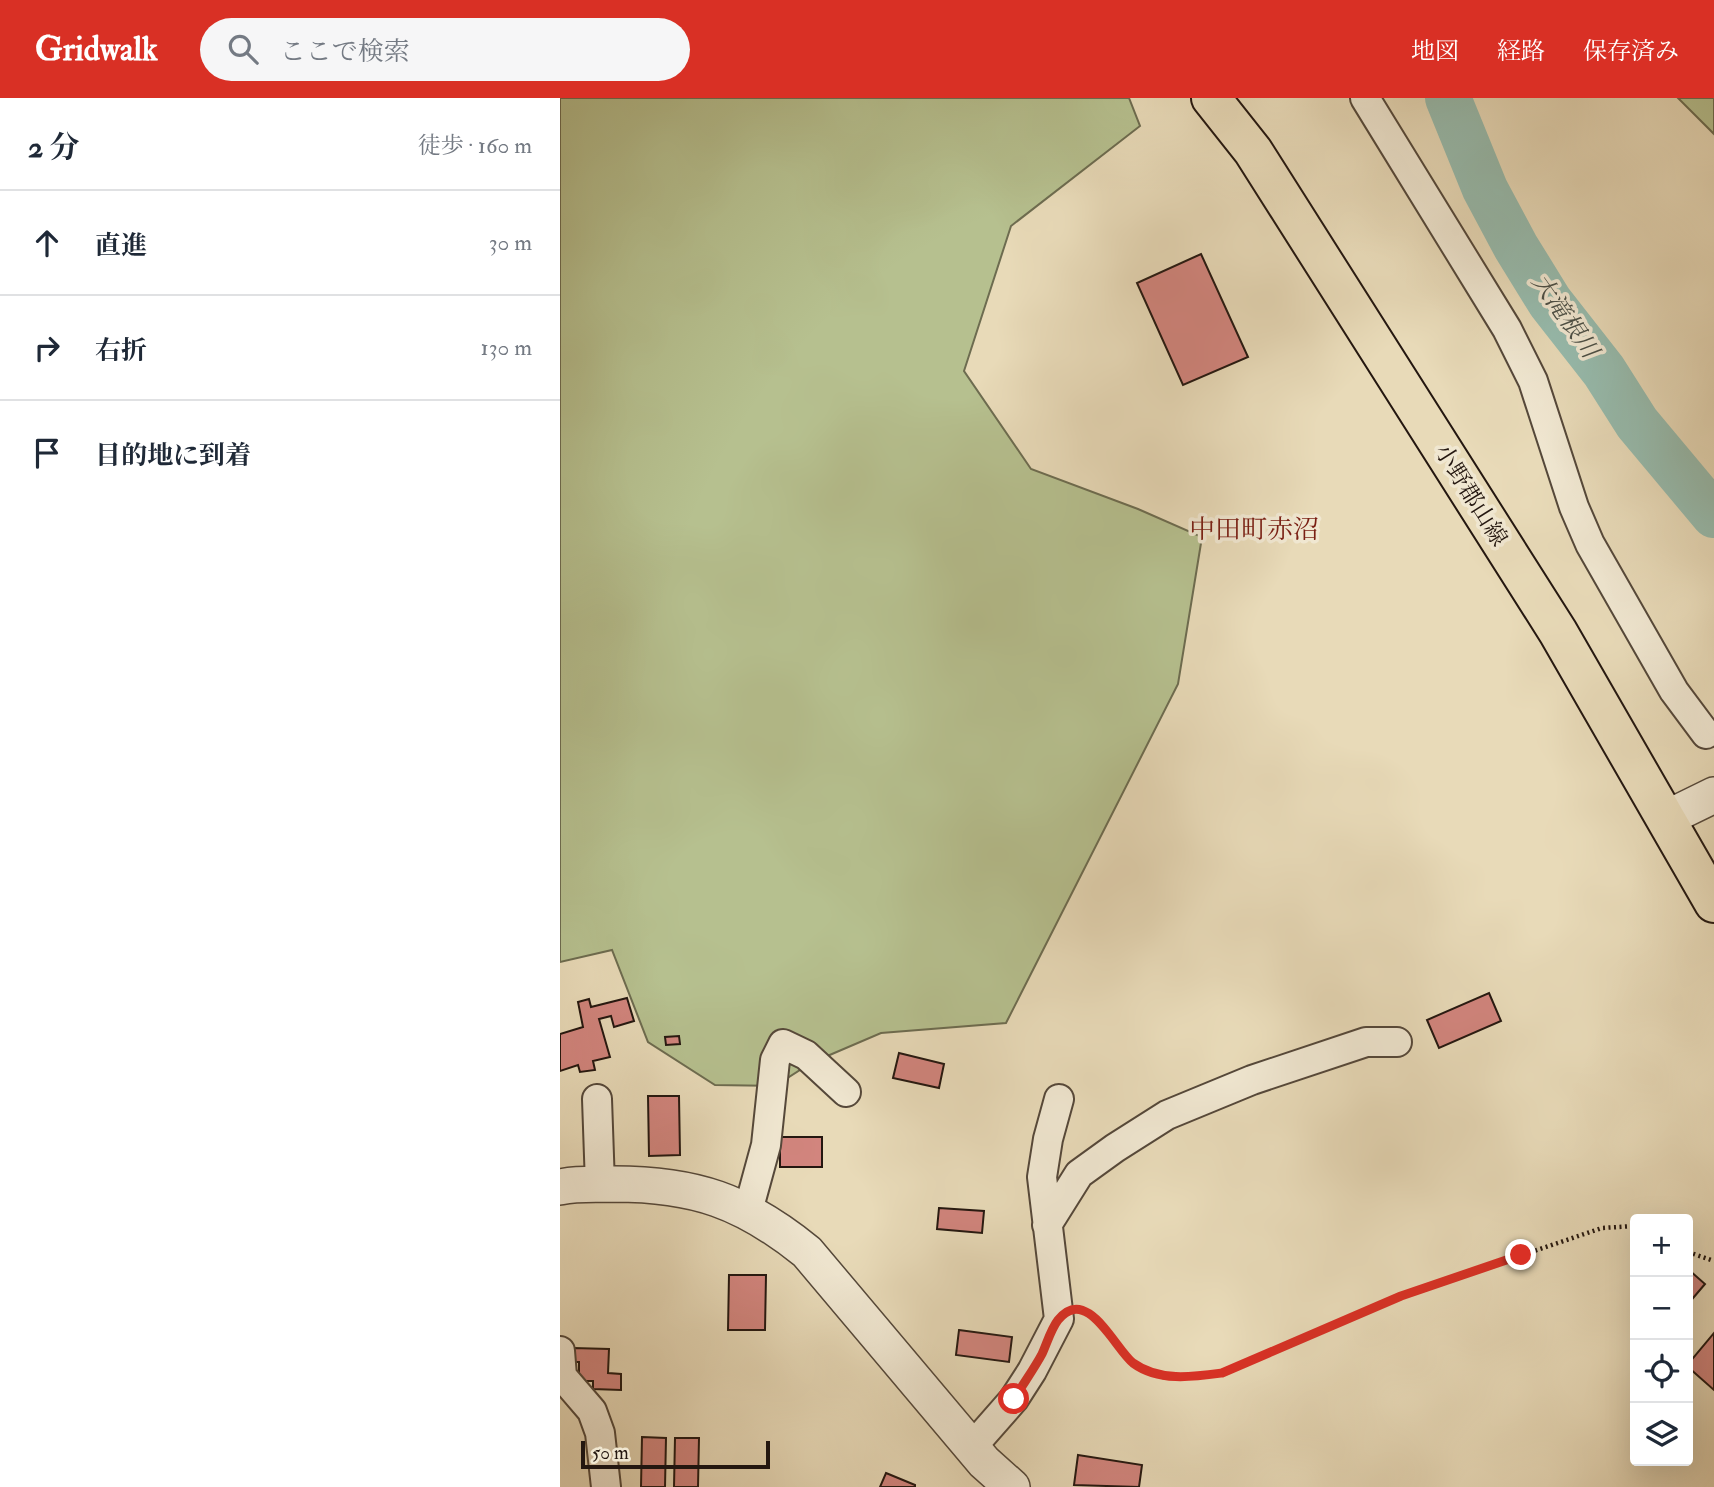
<!DOCTYPE html>
<html lang="ja">
<meta charset="utf-8">
<style>
:root{--surface:#fff;--page:#f6f6f7;--text:#1f2937;--muted:#747a83;--line:#e0e1e3;--accent:#d93025}
body{margin:0;font-family:"IM FELL Double Pica","Noto Serif JP",serif;background:var(--page);color:var(--text)}
.controls{position:absolute;right:21px;bottom:21px;display:grid;overflow:hidden;border-radius:7px;box-shadow:0 7px 28px #0002}
.controls button{width:63px;height:63px;display:grid;place-items:center;padding:0;border:0;border-bottom:2px solid var(--line);background:var(--surface);color:var(--text);font:35px sans-serif}
.scale{position:absolute;left:21px;bottom:18px;width:189px;box-sizing:border-box;padding-left:7px;border:4px solid #241710;border-top:0;font-size:19px;line-height:24px;white-space:nowrap;color:#241710;-webkit-text-stroke:5px #f0e7d1;paint-order:stroke}
.stop{position:absolute;width:21px;height:21px;margin:-16px;border:5px solid #d93025;border-radius:50%;background:#fff}
.stop.end{background:#d93025;border-color:#fff;box-shadow:0 2px 7px #0008}
.list{margin:0;padding:0;list-style:none}
h2{display:flex;justify-content:space-between;align-items:center;height:91px;margin:0;padding:0 28px;font-size:30px}
h2 small{font-size:23px;font-weight:400;color:var(--muted)}
.list li{display:grid;grid-template-columns:46px 1fr auto;gap:21px;align-items:center;box-sizing:border-box;height:105px;padding:0 28px;border-top:2px solid var(--line)}
.list b{display:block;font-size:26px;white-space:nowrap}
.list em{font-size:23px;font-style:normal;color:var(--muted)}
.icon{flex:none;width:38px;height:38px;fill:none;stroke:currentColor;stroke-width:2;stroke-linecap:round;stroke-linejoin:round}
.map{position:relative;flex:none;width:1154px;height:1389px;overflow:hidden}
header{display:flex;align-items:center;gap:42px;box-sizing:border-box;height:98px;padding:0 35px;background:var(--accent);color:#fff}
header strong{font-size:33px}
nav{display:flex;gap:38px;margin-inline-start:auto;font-size:24px}
.search{width:490px;height:63px;background:var(--page);display:flex;align-items:center;gap:18px;box-sizing:border-box;padding:0 24px;border-radius:38px;color:var(--muted);font-size:26px}
main{display:flex}
aside{flex:1;background:var(--surface)}
.map>svg:first-child{display:block}
</style>
<header>
<strong>Gridwalk</strong>
<div class="search"><svg class="icon" aria-label="search" viewBox="0 0 24 24"><circle cx="10" cy="10" r="6"/><path d="M15 15l6 6"/></svg>ここで検索</div>
<nav><a>地図</a><a>経路</a><a>保存済み</a></nav>
</header>
<main>
<aside>
<h2>2 分<small>徒歩 · 160 m</small></h2>
<ul class="list">
<li><svg class="icon" aria-label="ahead" viewBox="0 0 24 24"><path d="M12 20V5M6 11l6-6 6 6"/></svg><div><b>直進</b></div><em>30 m</em></li>
<li><svg class="icon" aria-label="right" viewBox="0 0 24 24"><path d="M7 20v-9h11M14 6l5 5-5 5"/></svg><div><b>右折</b></div><em>130 m</em></li>
<li><svg class="icon" aria-label="arrive" viewBox="0 0 24 24"><path d="M6 21V4h12l-3 4 3 4H6"/></svg><div><b>目的地に到着</b></div></li>
</ul>
</aside>
<div class="map">
<svg width="1154" height="1389" viewBox="0 0 1154 1389">
<rect width="100%" height="100%" fill="#e8dab8"/>
<filter id="stains"><feTurbulence type="fractalNoise" baseFrequency=".00286" numOctaves="4"/><feColorMatrix values="0 0 0 0 .2 0 0 0 0 .09 0 0 0 0 .02 0 0 0 .5 -.17"/></filter>
<radialGradient id="worn" r=".72"><stop offset=".6" stop-color="#630" stop-opacity="0"/><stop offset="1" stop-color="#630" stop-opacity=".3"/></radialGradient>
<path fill="#b6c08f" stroke="#6d6c50" stroke-width="2" d="M0 0H569L580 28 451 128 404 273 471 371 578 411 642 439 618 586 446 925 321 935 251 965 215 988 155 987 88 944 52 852 0 864Z
M1118 0H1154V36Z"/>
<g fill="none" stroke-linecap="round" stroke-linejoin="round">
<path stroke="#97bbad" stroke-width="46" d="M888 0 925 91 956 149 990 204 1044 273 1077 325 1154 417"/>
</g>
<path fill="#d2857e" stroke="#241710" stroke-width="2" d="M641 156 688 259 623 287 577 185Z
M929 895 941 923 879 950 867 922Z
M67 900 74 923 54 929 51 918 39 921 50 959 33 963 35 972 20 974 18 967 0 973V936L23 929 18 904 29 901 31 909Z
M119 938 120 946 106 947 105 939Z
M339 955 384 966 379 990 333 980Z
M88 998H119L120 1057 89 1058Z
M220 1039H262V1069H220Z
M379 1110 424 1113 422 1135 377 1131Z
M1129 1172 1145 1186 1128 1206V1173Z
M169 1177H206L205 1232H168Z
M399 1232 452 1239 449 1264 396 1257Z
M1154 1235V1292L1128 1269V1266Z
M13 1250 49 1251 48 1275 61 1276V1292L33 1291V1283H19V1264H13Z
M82 1339 106 1340 105 1389H81Z
M115 1340H139L138 1389H114Z
M518 1357 582 1367 579 1389 514 1387Z
M326 1375 355 1387V1389H320Z"/>
<g fill="none" stroke-linecap="round" stroke-linejoin="round">
<g stroke="#55483a" stroke-width="32">
<path id="minor" d="M805 0 947 231 973 283 1014 409 1030 446 1114 593 1146 636
M37 1001 40 1087
M188 1113 206 1047 215 962 223 946 246 957 286 994
M487 1127 519 1076 555 1050 607 1017 692 982 806 944H837
M0 1253 2 1278 32 1313 40 1335 46 1389
M411 1350 454 1301 472 1273 499 1221 482 1079 488 1041 499 1001"/>
</g>
<g stroke="#55483a" stroke-width="38">
<path id="tertiary" d="M1107 720 1154 697
M0 1089C18 1085 36 1087 54 1086 135 1086 184 1103 247 1154L424 1364 452 1389"/>
</g>
<g stroke="#241710" stroke-width="42">
<path id="primary" d="M651 0 693 53 998 534 1154 805"/>
</g>
<path stroke="#241710" stroke-width="4.5" stroke-dasharray="2 3.5" stroke-linecap="butt" d="M1128 1154 1154 1163
M525 1213 537 1220 573 1265 603 1279H636L662 1275 841 1198 1042 1130 1075 1128"/>
<use href="#minor" stroke="#f0e7d1" stroke-width="28"/>
<use href="#tertiary" stroke="#f0e7d1" stroke-width="35"/>
<use href="#primary" stroke="#e8dab8" stroke-width="38"/>
</g>
<g fill="none" stroke-linecap="round" stroke-linejoin="round">
<path stroke="#d93025" stroke-width="9" d="M454 1301C463 1286 474 1271 482 1256 487 1245 491 1231 498 1222 527 1186 555 1251 573 1265 599 1284 633 1279 662 1275L841 1198 961 1157"/>
</g>
<g text-anchor="middle" dominant-baseline="central" stroke-width="7" stroke-linejoin="round" paint-order="stroke">
<g font-size="23" fill="#241710" stroke="#f0e7d1">
<text transform="translate(911 397) rotate(58)">小野郡山線</text>
</g>
<g font-size="24" font-style="italic" fill="#4c5047" stroke="#f0e7d1">
<text transform="translate(1005 218) rotate(55)">大滝根川</text>
</g>
<g font-size="26" fill="#7a1f14" stroke="#f0e7d1">
<text x="694" y="432">中田町赤沼</text>
</g>
</g>
<rect width="100%" height="100%" filter="url(#stains)"/>
<rect width="100%" height="100%" fill="url(#worn)"/>
</svg>
<div class="controls">
<button>+</button>
<button>−</button>
<button><svg class="icon" aria-label="locate" viewBox="0 0 24 24"><circle cx="12" cy="12" r="6"/><path d="M12 2v4M12 18v4M2 12h4M18 12h4"/></svg></button>
<button><svg class="icon" aria-label="layers" viewBox="0 0 24 24"><path d="M12 4l9 5-9 5-9-5zM3 14l9 5 9-5"/></svg></button>
</div>
<div class="scale">50 m</div>
<div class="stop" style="left:454px;top:1301px"></div>
<div class="stop end" style="left:961px;top:1157px"></div>
</div>
</main>
